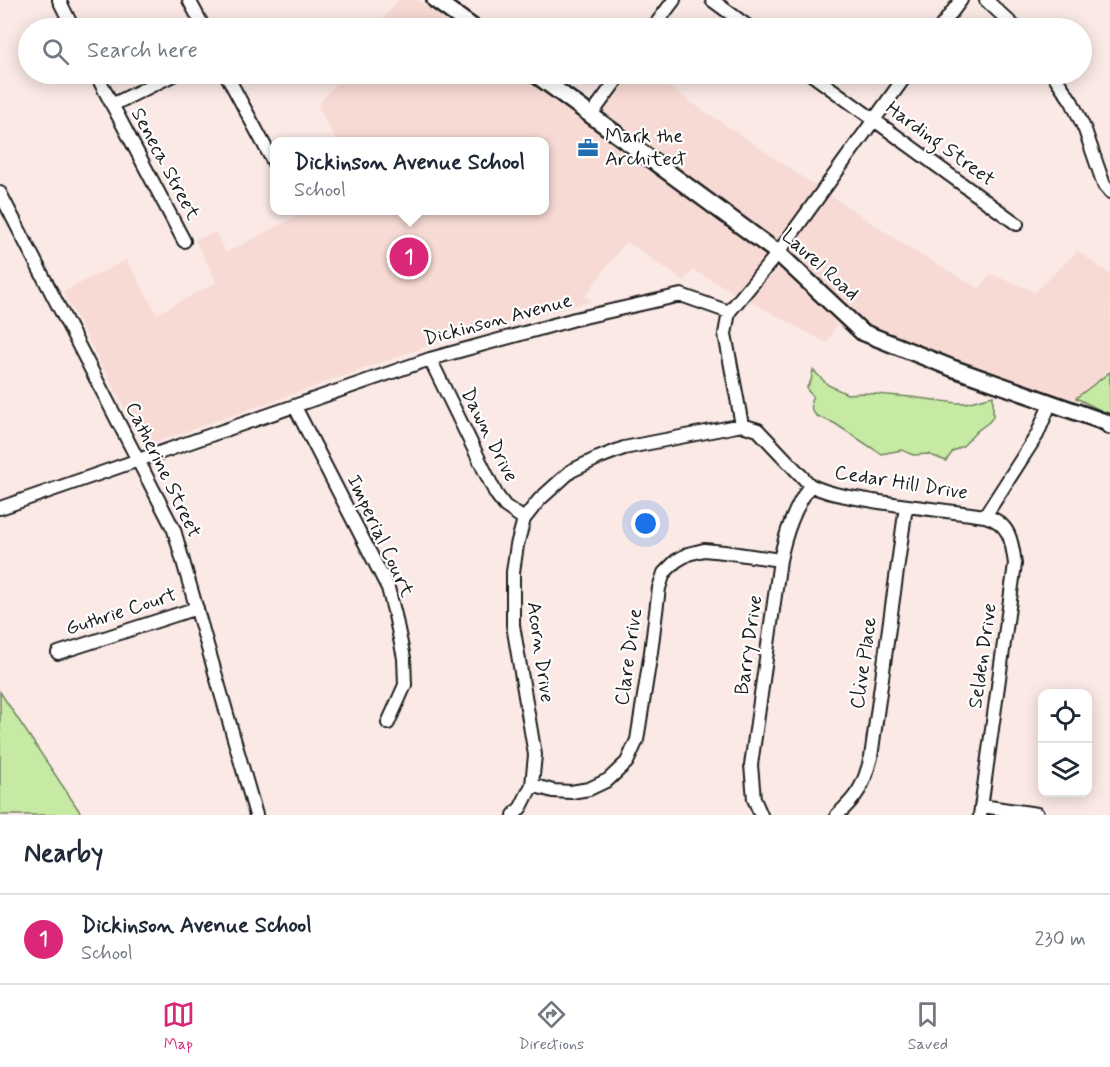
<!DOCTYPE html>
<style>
:root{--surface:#fff;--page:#f6f6f7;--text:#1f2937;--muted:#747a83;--line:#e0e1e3;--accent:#db2777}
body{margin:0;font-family:Mynerve,sans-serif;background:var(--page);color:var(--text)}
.controls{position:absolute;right:18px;bottom:18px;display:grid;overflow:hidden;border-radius:12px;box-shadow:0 3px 15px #0003}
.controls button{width:54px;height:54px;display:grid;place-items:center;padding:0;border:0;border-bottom:2px solid var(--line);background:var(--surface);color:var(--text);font:30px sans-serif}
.you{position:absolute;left:646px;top:524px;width:21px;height:21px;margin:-15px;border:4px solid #fff;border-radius:50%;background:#1a73e8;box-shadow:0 0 0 9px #1a73e833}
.badge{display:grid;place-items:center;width:39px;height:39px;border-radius:50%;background:var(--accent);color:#fff;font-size:20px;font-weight:700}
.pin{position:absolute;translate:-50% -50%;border:3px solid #fff;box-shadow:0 2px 6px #0006}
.popup{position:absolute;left:270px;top:137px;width:279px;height:78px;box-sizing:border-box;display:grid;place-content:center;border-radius:12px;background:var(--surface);filter:drop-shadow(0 2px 4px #0005);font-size:20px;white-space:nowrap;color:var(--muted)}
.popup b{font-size:22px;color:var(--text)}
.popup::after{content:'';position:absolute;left:50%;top:100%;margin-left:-12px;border:12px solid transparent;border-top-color:var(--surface)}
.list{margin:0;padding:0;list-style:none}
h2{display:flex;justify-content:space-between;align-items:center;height:78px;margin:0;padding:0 24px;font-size:26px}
h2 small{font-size:20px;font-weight:400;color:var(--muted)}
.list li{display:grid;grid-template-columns:39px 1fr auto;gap:18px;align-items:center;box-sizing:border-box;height:90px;padding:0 24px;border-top:2px solid var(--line)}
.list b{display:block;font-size:22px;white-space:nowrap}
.list p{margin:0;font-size:20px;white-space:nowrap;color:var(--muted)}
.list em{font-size:20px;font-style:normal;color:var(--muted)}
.icon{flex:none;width:33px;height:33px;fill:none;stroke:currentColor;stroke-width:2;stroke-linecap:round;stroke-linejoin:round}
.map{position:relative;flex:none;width:1110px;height:815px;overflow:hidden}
.search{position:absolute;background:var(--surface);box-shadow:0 3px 15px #0003;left:18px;right:18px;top:18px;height:66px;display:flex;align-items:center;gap:15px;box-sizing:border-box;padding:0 21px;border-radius:33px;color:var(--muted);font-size:22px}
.sheet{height:168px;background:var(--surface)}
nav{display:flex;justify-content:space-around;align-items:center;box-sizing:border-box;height:84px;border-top:2px solid var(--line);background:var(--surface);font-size:16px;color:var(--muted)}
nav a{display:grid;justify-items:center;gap:3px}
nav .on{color:var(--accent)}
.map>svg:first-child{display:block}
</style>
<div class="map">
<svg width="1110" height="815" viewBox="0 0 1110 815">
<rect width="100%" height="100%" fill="#fae9e5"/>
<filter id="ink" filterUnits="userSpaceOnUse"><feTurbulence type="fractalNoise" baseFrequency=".0167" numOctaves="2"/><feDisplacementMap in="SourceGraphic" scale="12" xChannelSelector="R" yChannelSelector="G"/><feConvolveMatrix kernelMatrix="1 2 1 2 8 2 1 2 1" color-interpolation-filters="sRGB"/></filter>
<g filter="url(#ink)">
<path fill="#f7dad3" d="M398 0H417L456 28H377Z
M343 74H517L592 128 628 74H649L912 250 980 289 990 274 1035 292 1078 251 1110 275V372L1076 398 1052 409 836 325 827 343 693 270 684 281 626 241 585 296 592 301 448 339 145 446 63 292 126 260 132 271H133L157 314 217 282 195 240 215 232 226 253 307 211 544 210V142L336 141 318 106Z"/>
<path fill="#c6eaa4" stroke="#718360" stroke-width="1.5" d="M813 370 828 385 847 394 864 393 911 397 957 403H966L993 396V417L989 422 977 431 963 446 953 451 946 461 928 454 913 455 902 450 881 454 834 423 817 416 812 411 811 400 813 396 808 391 807 387 811 381Z
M1110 372V415L1076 398Z
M0 692 82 815H0Z"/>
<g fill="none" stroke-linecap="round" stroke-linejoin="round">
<g stroke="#1c1c1c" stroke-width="16">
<path id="minor" d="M59 0 73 28
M189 0 204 28
M712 0 750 28
M986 0 1016 28
M653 28 674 0
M940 28 961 0
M96 74 184 241
M226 74 274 163
M811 74 1017 224
M1053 74 1072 102 1085 130 1104 185 1110 192
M112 105 175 74
M591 115 621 74
M0 193 174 530 256 815
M729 312 725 334 742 425
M430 359 496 494 505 506 524 519
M295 407 388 588 395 615 404 658 405 685 388 723
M742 425 758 430 810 485C830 495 852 497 873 501 911 507 948 511 985 516L1037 435 1050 404
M0 508 430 359 575 319 681 295 729 312 778 253 907 74
M58 653 197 608
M532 785 553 791 571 792 589 789 608 780 627 762 637 740 651 652 659 588 664 573 676 561 688 554 704 550 724 552 780 560
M982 806 1037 814
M514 815 521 807 532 785 535 755 513 625V572L517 545 524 519 539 500 571 471 598 458 624 448 742 425
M761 815 754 799 751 765 780 560C786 531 794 510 810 485
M837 815C858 796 864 785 871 757L906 506
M980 815 1015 564C1012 541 1010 523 985 516"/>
</g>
<g stroke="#1c1c1c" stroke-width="20">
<path id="major" d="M435 0 474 28
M535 74 778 253 862 332 952 368 1105 422 1110 426"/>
</g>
<use href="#minor" stroke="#fff" stroke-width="12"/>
<use href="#major" stroke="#fff" stroke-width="15"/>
</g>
</g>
<defs>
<g id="office-bare" transform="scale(1.62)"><path d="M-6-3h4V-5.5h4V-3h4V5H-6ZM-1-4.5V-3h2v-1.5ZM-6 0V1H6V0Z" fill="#1f6fb2" stroke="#fff" stroke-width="2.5" paint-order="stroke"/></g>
</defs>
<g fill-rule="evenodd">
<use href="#office-bare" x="588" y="148"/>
</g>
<g text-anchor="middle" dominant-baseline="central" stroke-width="4.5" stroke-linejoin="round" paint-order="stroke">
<g font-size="20" fill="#1c1c1c" stroke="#fff" text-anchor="start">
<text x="605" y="136">Mark the<tspan x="605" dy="23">Architect</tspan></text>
</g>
<g font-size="20" fill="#1c1c1c" stroke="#fff">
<text transform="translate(940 144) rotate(36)">Harding Street</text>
<text transform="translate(165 164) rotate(62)">Seneca Street</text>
<text transform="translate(820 265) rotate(42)">Laurel Road</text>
<text transform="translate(498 320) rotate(-15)">Dickinson Avenue</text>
<text transform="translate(489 435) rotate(63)">Dawn Drive</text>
<text transform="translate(163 470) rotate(64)">Catherine Street</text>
<text transform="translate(901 483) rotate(9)">Cedar Hill Drive</text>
<text transform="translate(380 536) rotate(65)">Imperial Court</text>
<text transform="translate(121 612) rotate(-18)">Guthrie Court</text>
<text transform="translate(749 645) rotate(-82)">Barry Drive</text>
<text transform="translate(540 652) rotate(82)">Acorn Drive</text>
<text transform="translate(983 656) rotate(-82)">Selden Drive</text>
<text transform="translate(629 657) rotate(-82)">Clare Drive</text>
<text transform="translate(864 663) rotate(-82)">Clive Place</text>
</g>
</g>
</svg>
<div class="controls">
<button><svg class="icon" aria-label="locate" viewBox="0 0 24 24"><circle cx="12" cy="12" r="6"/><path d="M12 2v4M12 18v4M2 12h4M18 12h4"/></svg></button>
<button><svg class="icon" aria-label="layers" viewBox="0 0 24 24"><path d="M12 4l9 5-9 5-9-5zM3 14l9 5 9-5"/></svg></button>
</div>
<div class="you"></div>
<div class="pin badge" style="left:409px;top:257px">1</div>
<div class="popup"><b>Dickinson Avenue School</b>School</div>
<div class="search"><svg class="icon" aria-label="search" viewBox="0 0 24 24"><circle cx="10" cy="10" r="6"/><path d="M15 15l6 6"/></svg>Search here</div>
</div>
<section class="sheet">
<h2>Nearby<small></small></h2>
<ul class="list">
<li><span class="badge">1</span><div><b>Dickinson Avenue School</b><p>School</p></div><em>230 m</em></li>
</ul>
</section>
<nav>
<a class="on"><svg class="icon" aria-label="map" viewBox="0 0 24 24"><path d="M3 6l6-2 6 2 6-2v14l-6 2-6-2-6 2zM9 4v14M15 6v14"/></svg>Map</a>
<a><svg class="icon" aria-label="directions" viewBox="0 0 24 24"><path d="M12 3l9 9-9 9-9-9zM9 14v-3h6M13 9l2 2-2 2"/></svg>Directions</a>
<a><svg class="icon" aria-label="saved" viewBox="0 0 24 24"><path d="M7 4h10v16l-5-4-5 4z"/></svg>Saved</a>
</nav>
